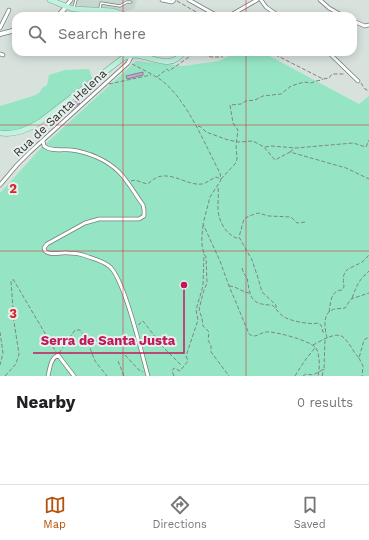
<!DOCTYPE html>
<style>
:root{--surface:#fff;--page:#f2f2f2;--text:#202124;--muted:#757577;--line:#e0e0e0;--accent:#b45309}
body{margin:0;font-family:"Work Sans",sans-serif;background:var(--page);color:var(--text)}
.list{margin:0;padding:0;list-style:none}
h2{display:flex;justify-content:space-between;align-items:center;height:52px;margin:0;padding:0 16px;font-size:17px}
h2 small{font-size:13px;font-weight:400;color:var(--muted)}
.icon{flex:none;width:22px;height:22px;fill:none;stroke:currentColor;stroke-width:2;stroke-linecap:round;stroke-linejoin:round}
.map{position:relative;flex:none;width:369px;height:376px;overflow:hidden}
.search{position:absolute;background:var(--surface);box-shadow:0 2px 10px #0003;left:12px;right:12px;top:12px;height:44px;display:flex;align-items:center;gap:10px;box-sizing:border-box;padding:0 14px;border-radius:12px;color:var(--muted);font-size:15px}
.sheet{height:108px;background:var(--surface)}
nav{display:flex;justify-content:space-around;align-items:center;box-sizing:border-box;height:56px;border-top:1px solid var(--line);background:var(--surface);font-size:11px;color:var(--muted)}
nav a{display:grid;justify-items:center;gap:2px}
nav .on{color:var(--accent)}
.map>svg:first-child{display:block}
</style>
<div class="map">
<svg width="369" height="376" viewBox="0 0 369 376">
<rect width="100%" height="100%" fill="#d8e2dd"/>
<path fill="#c6d7d0" d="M73 0H137L134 9 127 11V12L112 8 85 7 70 4Z"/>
<path fill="#95e5c5" d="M237 52H262L359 104 369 96V376H0V193L41 148 136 61 183 66 219 61Z
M89 69 92 78 38 120 29 126 18 130 0 132V106L36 95 40 92 42 88 47 85 49 75 65 70Z"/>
<path fill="#d29fe2" stroke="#847f86" d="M143 72V75L127 79 126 76Z
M77 100 80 103 70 111 69 110 64 114 63 112Z"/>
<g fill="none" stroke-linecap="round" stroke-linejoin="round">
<g stroke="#757d7a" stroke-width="3">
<path id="service" d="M74 7 76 0
M100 8 101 3 120 6 127 2H131"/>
</g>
<g stroke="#757d7a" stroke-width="4.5">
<path id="minor" d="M162 0 172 2 174 0
M189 0 214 14 220 16
M261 0 266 7 279 16
M320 0 329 8 343 16
M66 6 71 0
M229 16 257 0
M353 21 365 26 369 25
M0 28 9 10
M328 52 358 81
M0 54 3 55
M43 141 44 146C51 152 63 149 71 150 88 152 107 160 119 172 128 181 135 194 143 205L144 210V216L139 219H99L85 223 47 244 44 248 45 251C50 256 61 252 68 253 74 253 81 254 86 256 94 259 103 261 109 266 124 277 142 355 148 376
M0 185 17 165 30 152 128 63 132 55
M48 376C50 368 50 359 58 355L74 376"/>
</g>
<g stroke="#757d7a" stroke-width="5.5">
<path id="tertiary" d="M58 16 66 7
M0 34 16 30"/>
</g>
<g stroke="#74a994" stroke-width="6">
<path id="primary" d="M50 0 73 9 113 11 128 16
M0 133C15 135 27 130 40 122L123 58C127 56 131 55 135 55 151 56 172 71 183 52"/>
</g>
<path stroke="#7f8582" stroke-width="1" stroke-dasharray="4 2" stroke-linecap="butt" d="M177 1 203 16
M198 52 211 57H223
M270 52 323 79 329 78 332 74H345
M132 64C142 69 152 74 161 80 187 99 205 145 220 173L221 180 210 197 203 224 220 261 229 286 235 300 249 334C255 339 259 333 266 332 275 331 311 341 316 348 320 355 320 368 318 376
M157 77 167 69 169 71 196 52
M361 83 365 89 369 91
M109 84 151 75
M198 126 201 127 206 132 228 140 239 142 253 141 264 147 275 160 290 152 346 168 369 179
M265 147 271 146 296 148 353 143 366 147 369 140
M290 152 295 148
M131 181 135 180 147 184C151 182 153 179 158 177 173 172 188 186 202 184 207 183 211 179 216 177L221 179 235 164 237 159 236 145 238 130 233 123 230 105 241 104 246 101 255 100 263 96 281 94 291 86 304 82 311 83 316 81 322 80 323 79
M218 188C219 193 218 198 218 204 217 217 223 232 236 238L239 237
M203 225C202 235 200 248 206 257L207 283 203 293 199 310 202 318 203 326 209 332 208 340 211 346V352L229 376
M242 268 244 274 247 277C250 295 249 305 272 305 276 308 279 314 284 317 291 321 310 325 318 323L321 325 323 332 326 333
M13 279 56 352
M229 286C236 286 242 292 249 293
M352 298C357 285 358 281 369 271
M276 308V305L262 292 258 278 252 260 239 237 244 219 249 216 258 213 269 216 291 217 297 223 306 222
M329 312C331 302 330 291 342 290L344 287C341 267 349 270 362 262 365 260 367 257 369 255
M138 325 143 321 164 348 182 366
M0 332 3 353 0 365
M327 338C325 330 322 314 332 310 336 308 341 309 345 308L351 299 369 293
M313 345C321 341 336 331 343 337 350 343 353 352 359 358L364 340 369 337
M59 353 75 330H80L86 338 95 361 107 376
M125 355 139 370 143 372
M359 358 363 366 362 376
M118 361 124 376
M5 376 16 364 19 354 14 322 11 281 13 280
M174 376 172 371 174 368 180 371 188 361 186 356 198 320 196 310 203 286 204 254
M295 376C301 366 307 357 315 348
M303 376 306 374 313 375 324 369 325 340
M322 376 324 369"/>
<use href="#service" stroke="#fff" stroke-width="1.5"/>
<use href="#minor" stroke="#fff" stroke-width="3"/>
<use href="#tertiary" stroke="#fff" stroke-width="4"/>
<use href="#primary" stroke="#c2f2df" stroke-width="5"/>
</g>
<path fill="none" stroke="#d62828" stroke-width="1" stroke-opacity="0.55" d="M123 0V16M246 0V16M123 52V376M246 52V376M0 125H369M0 251H369"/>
<g text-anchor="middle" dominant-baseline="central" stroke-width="4" stroke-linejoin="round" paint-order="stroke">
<g font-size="12" fill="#2e3130" stroke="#e6efeb">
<text transform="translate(60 113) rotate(-43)">Rua de Santa Helena</text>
</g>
</g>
<g font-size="13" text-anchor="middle" font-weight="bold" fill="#d62828" stroke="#e6efeb" stroke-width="4" stroke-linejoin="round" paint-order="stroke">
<text x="13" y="193">2</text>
<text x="13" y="318">3</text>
</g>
<path fill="none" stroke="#c2185b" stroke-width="1.5" d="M184 285L184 353H33"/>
<circle fill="#c2185b" stroke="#e6efeb" stroke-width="1.5" cx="184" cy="285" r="4"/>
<g font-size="13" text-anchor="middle" font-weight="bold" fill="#c2185b" stroke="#e6efeb" stroke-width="4" stroke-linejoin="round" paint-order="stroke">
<text x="108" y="345">Serra de Santa Justa</text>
</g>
</svg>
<div class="search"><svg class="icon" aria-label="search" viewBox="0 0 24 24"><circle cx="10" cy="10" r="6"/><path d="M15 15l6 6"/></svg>Search here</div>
</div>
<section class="sheet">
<h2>Nearby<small>0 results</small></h2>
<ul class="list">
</ul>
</section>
<nav>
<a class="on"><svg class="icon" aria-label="map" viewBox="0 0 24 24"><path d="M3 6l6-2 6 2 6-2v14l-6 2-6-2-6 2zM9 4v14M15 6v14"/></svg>Map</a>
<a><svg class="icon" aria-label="directions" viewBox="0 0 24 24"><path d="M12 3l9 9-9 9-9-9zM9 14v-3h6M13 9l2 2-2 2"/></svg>Directions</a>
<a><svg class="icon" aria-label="saved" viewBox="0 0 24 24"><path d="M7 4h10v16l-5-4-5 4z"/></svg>Saved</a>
</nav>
